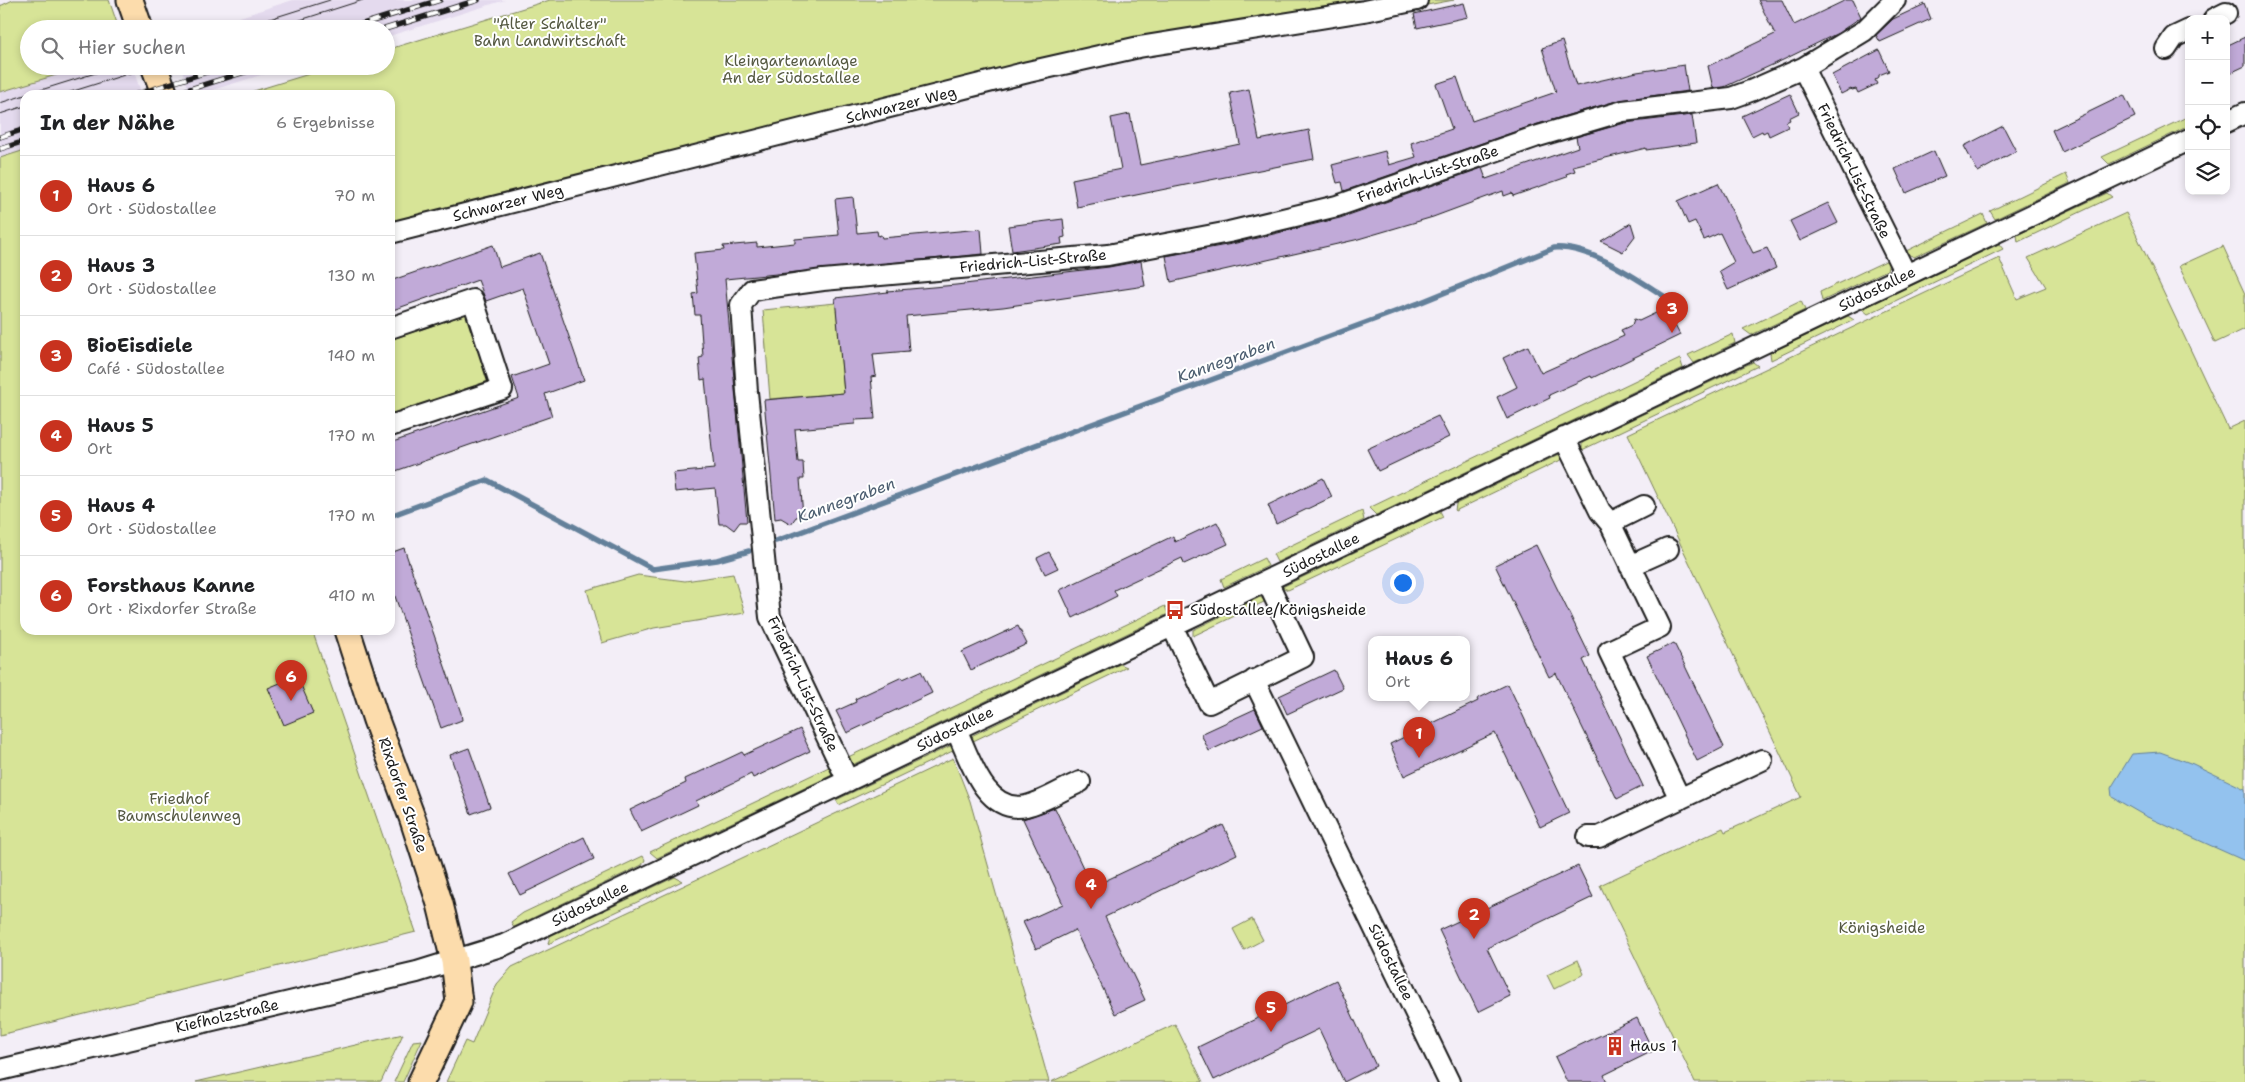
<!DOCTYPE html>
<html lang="de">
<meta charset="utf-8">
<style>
:root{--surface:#fff;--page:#f6f6f6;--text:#202124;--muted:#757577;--line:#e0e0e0;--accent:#c8321e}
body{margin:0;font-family:"Shantell Sans",sans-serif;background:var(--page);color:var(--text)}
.controls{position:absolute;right:15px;top:15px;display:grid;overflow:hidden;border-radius:10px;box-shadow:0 2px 8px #0003}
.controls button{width:45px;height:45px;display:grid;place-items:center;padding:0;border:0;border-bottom:1px solid var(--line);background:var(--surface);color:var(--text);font:25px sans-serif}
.you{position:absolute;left:1402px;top:582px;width:18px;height:18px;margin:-12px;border:4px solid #fff;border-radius:50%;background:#1a73e8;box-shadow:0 0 0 8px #1a73e833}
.badge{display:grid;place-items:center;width:32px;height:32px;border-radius:50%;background:var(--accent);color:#fff;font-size:16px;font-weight:700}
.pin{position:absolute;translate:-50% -41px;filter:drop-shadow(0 1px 2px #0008)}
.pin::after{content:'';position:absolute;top:26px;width:18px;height:15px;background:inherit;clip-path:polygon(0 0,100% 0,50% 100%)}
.popup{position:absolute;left:1368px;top:636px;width:102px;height:65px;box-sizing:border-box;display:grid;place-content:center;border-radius:10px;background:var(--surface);filter:drop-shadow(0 1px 4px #0005);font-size:16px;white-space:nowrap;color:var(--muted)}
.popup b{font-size:19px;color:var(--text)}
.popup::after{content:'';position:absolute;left:50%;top:100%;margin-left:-10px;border:10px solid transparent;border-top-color:var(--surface)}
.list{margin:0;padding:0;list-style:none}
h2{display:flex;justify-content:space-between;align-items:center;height:65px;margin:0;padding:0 20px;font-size:21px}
h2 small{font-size:16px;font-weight:400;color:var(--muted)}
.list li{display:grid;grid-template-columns:32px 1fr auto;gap:15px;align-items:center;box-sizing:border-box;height:80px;padding:0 20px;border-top:1px solid var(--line)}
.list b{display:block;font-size:19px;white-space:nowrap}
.list p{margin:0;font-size:16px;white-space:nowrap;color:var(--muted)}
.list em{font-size:16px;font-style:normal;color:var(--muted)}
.icon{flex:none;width:28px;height:28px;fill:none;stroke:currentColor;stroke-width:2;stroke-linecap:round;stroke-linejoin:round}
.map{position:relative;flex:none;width:2245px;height:1082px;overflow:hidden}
.search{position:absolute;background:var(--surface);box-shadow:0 2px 8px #0003;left:20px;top:20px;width:375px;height:55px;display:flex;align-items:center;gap:12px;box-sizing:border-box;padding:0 18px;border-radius:28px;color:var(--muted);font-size:19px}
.panel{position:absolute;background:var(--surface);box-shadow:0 2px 8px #0003;left:20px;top:90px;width:375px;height:545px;border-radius:15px}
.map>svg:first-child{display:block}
</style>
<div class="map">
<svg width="2245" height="1082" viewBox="0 0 2245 1082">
<rect width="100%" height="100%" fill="#f3eef7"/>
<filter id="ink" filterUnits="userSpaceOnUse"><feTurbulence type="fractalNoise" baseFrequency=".02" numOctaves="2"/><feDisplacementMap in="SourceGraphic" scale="10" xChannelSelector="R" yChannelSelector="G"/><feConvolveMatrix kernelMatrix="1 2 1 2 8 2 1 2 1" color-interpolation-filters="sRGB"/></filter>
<g filter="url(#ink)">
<path fill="#e4daee" d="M293 0H505L386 37V29H202Z
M86 66H132L142 95H25V150L0 158V92Z
M181 66H290L196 95H189Z"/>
<path fill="#d7e497" stroke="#7a805a" d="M13 0H109L119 29H29V66H86L0 92V6Z
M550 0H1454L1022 80 390 244V95H241L335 66H386V50Z
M2189 116V126L2109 164 2102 157Z
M25 150V630H312L416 932 0 1035V158Z
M2066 174 2070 183 1995 219 1990 211Z
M2107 193 2112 197 2018 242 2017 235Z
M2126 213 2228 429 2245 421V1082H1695L1600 885 1723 828 1725 832 1801 797 1628 434 1999 258 2017 299 2046 287 2028 258Z
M1983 214 1987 223 1914 257 1904 252Z
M1999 244 2003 249 1868 314 1862 309Z
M2223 246 2245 294V329L2215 343 2179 266Z
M1890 259 1887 270 1822 301 1820 292Z
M1801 301 1805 310 1751 335 1743 329Z
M836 303 844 393 770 399 763 310Z
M466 314 488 381 390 415V340Z
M1848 316 1854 320 1771 360 1770 353Z
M1733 334 1735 343 1694 363 1688 355Z
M1680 359 1683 368 1376 515 1369 508Z
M1753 362 1758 366 1582 450V443Z
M1560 454 1565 458 1455 511 1456 504Z
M1362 511 1364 520 1277 562 1273 554Z
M1440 511 1443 517 1288 590 1282 587Z
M1264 558 1268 566 1224 587 1221 579Z
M733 574 745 613 654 628 602 643 587 590 638 575 685 581Z
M1260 597 1266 601 1193 636V630Z
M1165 606 1168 614 852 765 846 758Z
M1120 664 1127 667 969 743V737Z
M952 745 959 748 839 805 836 800Z
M953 758 970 801 1049 1082H446L465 1041 472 1044 497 984 512 967Z
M833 765 832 775 657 858 650 852Z
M643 856 645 860 642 865 514 927 511 922 523 913Z
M675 877 682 881 548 944 550 936Z
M1252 919 1263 940 1244 950 1233 929Z
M1578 960 1584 974 1554 989 1547 975Z
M1175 1024 1203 1082H1051Z
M403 1034 381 1082H196Z
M422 1040 403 1082H394L413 1041Z"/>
<path fill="#93c2ee" stroke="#63809a" d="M2160 752 2193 764 2245 789V861L2145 816 2112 797 2111 788 2132 754Z"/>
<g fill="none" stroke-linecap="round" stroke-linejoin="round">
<path stroke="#63809a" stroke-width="5.5" d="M390 516 487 480 653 569 717 560 749 551
M776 541 1419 303 1554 248C1593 245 1645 285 1678 305"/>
</g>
<path fill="#c1aad8" stroke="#1c1c1c" d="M1758 0H1782L1794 25 1846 0H1853L1861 17 1838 33 1783 60 1724 87 1713 88 1708 66 1775 34Z
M1464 3 1468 17 1417 28 1414 14Z
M1925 4 1931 19 1880 42 1876 35 1893 19Z
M2245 37V66L2226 75V46Z
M1562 41 1576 86 1637 72 1684 65 1688 91 1620 100 1531 126 1344 191 1342 182 1337 183 1332 165 1385 151 1389 165 1416 157 1411 143 1452 129 1436 84 1457 77 1472 121 1556 92 1542 48Z
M1879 50 1889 71 1879 75V77L1875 80 1877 84 1858 93 1856 89 1852 90 1851 89 1841 94 1832 75Z
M1249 89 1259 140 1309 130 1314 159 1077 207 1072 179 1121 169 1111 118 1130 114 1140 165 1240 144 1230 93Z
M1790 94 1799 113 1789 118 1790 120 1786 122 1788 127 1769 136 1767 131 1763 133 1762 131 1752 136 1742 116Z
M2124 95 2135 117 2062 152 2052 130Z
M1692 115 1696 143 1646 150V148L1573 166 1575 171 1566 174 1567 177 1513 196 1512 193 1504 196 1503 191 1433 217 1355 240 1171 282 1166 256 1232 244 1340 218 1482 168 1486 179 1578 147 1576 137 1625 123Z
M2003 126 2016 151 1978 172 1964 146Z
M1934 151 1945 176 1906 193 1895 169Z
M1718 183 1753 253 1767 248 1776 268 1728 290 1719 271 1734 262 1720 233 1704 240 1695 221 1688 224 1678 201Z
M853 197 857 233 877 231 878 236 881 235 882 238 981 229 983 254 725 279 747 522H740L734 530 726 524H719L715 488 675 492 673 473 714 469 705 379 701 380 699 358 703 357 700 315H695L693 294 698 293 694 253 724 250 723 246 757 243V247L795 243V239L839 235 835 199Z
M1828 203 1838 223 1800 241 1790 221Z
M1063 219 1065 237 1061 238 1062 244 1012 251 1008 226Z
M1631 223 1635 236 1623 252 1601 241Z
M493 245 500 267 540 253 584 380 545 394 552 416 390 473V443L519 398 512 377 549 364 523 288 486 301 478 280 390 311V281Z
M1141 261 1145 286 1003 307 906 316 909 351 873 354 876 376 871 377 875 419 855 420V424L795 429 798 462H803L804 479H800L803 516 796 517 791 524 781 518 775 519 764 400 844 393 835 298 888 292 887 291 956 285 1109 267Z
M1658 312 1661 318 1669 314 1680 335 1592 378 1591 376 1549 395 1550 398 1507 419 1497 397 1517 387 1503 358 1528 346 1541 373 1624 336 1621 330 1632 325 1634 319 1639 321Z
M1438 416 1449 437 1378 471 1367 449Z
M1323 478 1332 497 1276 524 1268 505Z
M1217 522 1228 544 1184 564 1182 558 1114 590 1117 596 1073 618 1060 590 1173 536 1175 542Z
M1536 545 1590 656 1583 660 1643 786 1617 799 1556 673 1549 677 1495 565Z
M404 548 461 713 462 720 441 728 390 582V553Z
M1049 552 1058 568 1045 574 1037 558Z
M1018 626 1027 644 971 670 962 652Z
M1674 643 1724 747 1697 761 1647 656Z
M1334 670 1343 688 1287 714 1279 696Z
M921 671 932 693 847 733 836 711 856 702 855 699 902 677 903 679Z
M297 676 313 713 284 725 268 688Z
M1508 684 1569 813 1540 827 1495 733 1404 776 1390 744 1478 701 1477 699Z
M1255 709 1263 726 1209 751 1201 734Z
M800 729 810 751 753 778 751 774 737 781 696 801 698 805 641 832 630 810 686 783 685 779 742 752 744 755Z
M469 748 490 807 471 814 450 755Z
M1055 808 1092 887 1223 825 1237 854 1105 917 1145 1000 1115 1014 1075 930 1036 949 1023 922 1063 904 1023 819Z
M584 837 594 859 520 895 509 874Z
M1578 866 1593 897 1487 948 1510 996 1478 1012 1439 930Z
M1336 980 1376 1066 1344 1082 1319 1029 1214 1080 1198 1047Z
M1637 1018 1653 1051 1604 1075 1607 1082H1567L1555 1057Z"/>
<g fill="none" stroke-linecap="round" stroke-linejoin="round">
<g stroke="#1c1c1c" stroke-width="24">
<path id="minor" d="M2214 19 2226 13
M2166 49 2174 37 2189 30
M1803 68 1864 31 1895 0
M2226 122 2245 113
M390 233 1028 72 1139 47 1364 11 1417 0
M390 328 473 300 502 389 390 426
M1564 438 1600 511 1610 523 1660 627 1609 651 1680 799
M1610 523 1644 506
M1630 566 1668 549
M1172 626 1209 703 1303 657 1267 581
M1254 680 1449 1082
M956 729C969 757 985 815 1026 806 1044 802 1063 789 1080 782
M848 781 770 617 747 392 741 305 752 290 823 280 1108 255 1229 232 1337 206 1535 137 1623 111 1731 98 1753 90 1803 68 1906 275
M1588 837H1599L1762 760
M0 1070 417 972 504 945 2189 140"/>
</g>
<g stroke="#1c1c1c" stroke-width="29">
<path id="major" d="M130 0 140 29
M154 66 165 95
M347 630 376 720 413 820 440 904 454 961 459 1002 421 1082"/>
</g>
<use href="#minor" stroke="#fff" stroke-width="20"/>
<use href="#major" stroke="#fcdcac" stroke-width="25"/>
<path stroke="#1c1c1c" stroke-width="1" d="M238 29 330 0
M272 29 363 0
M25 95 118 66
M61 95 153 66
M0 103 25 95
M0 114 25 106"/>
<g stroke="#1c1c1c" stroke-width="5.5">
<path id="rail" d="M347 29 440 0
M385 29 478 0
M134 95 226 66
M171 95 264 66
M0 137 25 129
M0 149 25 141"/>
</g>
<use href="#rail" stroke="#fff" stroke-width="4" stroke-dasharray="11" stroke-linecap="butt"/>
</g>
</g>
<defs>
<g id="bus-bare" transform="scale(1.5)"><path d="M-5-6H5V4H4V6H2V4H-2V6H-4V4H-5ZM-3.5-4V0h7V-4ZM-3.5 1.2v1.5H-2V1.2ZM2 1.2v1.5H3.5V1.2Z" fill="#c8321e" stroke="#fff" stroke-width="2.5" paint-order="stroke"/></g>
<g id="building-bare" transform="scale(1.5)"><path d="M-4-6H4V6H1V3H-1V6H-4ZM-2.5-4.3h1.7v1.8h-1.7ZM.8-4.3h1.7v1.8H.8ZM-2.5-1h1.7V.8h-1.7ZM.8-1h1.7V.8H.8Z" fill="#c8321e" stroke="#fff" stroke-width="2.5" paint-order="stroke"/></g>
</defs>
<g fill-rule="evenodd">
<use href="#bus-bare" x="1175" y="610"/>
<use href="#building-bare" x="1615" y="1046"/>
</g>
<g text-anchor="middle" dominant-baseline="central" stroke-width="4" stroke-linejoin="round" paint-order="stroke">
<g font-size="15" fill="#545841" stroke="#fff">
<text x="550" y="24">"Alter Schalter"<tspan x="550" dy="17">Bahn Landwirtschaft</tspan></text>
<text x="791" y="61">Kleingartenanlage<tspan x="791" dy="17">An der Südostallee</tspan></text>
<text x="179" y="799">Friedhof<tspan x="179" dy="17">Baumschulenweg</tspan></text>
<text x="1882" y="928">Königsheide</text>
</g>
<g font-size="15" fill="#1c1c1c" stroke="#fff">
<text transform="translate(901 105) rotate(-14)">Schwarzer Weg</text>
<text transform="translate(1854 171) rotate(64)">Friedrich-List-Straße</text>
<text transform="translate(1428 174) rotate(-19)">Friedrich-List-Straße</text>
<text transform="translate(508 203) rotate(-14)">Schwarzer Weg</text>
<text transform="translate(1033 261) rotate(-5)">Friedrich-List-Straße</text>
<text transform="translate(1877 289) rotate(-26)">Südostallee</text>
<text transform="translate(1321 555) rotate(-26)">Südostallee</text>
<text transform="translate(803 684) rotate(65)">Friedrich-List-Straße</text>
<text transform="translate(955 729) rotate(-26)">Südostallee</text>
<text transform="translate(403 795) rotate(71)">Rixdorfer Straße</text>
<text transform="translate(590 904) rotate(-26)">Südostallee</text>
<text transform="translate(1391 962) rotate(64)">Südostallee</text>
<text transform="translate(227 1016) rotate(-13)">Kiefholzstraße</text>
</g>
<g font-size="15" fill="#1c1c1c" stroke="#fff" text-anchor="start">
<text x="1190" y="610">Südostallee/Königsheide</text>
<text x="1630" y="1046">Haus 1</text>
</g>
<g font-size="16" font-style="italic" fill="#4c5e70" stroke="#fff">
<text transform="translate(1226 360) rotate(-20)">Kannegraben</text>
<text transform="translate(846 500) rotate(-20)">Kannegraben</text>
</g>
</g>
</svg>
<div class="controls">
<button>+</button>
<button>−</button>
<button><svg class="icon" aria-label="locate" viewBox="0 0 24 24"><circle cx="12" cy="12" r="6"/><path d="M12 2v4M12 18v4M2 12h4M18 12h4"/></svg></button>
<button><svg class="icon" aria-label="layers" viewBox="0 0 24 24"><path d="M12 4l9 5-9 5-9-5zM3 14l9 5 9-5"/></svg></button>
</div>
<div class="you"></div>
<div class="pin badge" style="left:1419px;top:758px">1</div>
<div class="popup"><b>Haus 6</b>Ort</div>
<div class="pin badge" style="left:1474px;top:939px">2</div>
<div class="pin badge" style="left:1672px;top:333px">3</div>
<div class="pin badge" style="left:1091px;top:909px">4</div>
<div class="pin badge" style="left:1271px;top:1032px">5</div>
<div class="pin badge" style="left:291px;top:701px">6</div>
<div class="search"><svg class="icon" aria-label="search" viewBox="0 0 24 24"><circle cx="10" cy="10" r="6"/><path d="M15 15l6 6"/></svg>Hier suchen</div>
<section class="panel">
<h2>In der Nähe<small>6 Ergebnisse</small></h2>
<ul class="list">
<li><span class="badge">1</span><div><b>Haus 6</b><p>Ort · Südostallee</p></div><em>70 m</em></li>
<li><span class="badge">2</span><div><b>Haus 3</b><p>Ort · Südostallee</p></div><em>130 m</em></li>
<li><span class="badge">3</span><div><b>BioEisdiele</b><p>Café · Südostallee</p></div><em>140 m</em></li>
<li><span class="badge">4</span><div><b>Haus 5</b><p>Ort</p></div><em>170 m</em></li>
<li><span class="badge">5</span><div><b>Haus 4</b><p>Ort · Südostallee</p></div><em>170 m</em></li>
<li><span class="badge">6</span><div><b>Forsthaus Kanne</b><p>Ort · Rixdorfer Straße</p></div><em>410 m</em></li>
</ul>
</section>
</div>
